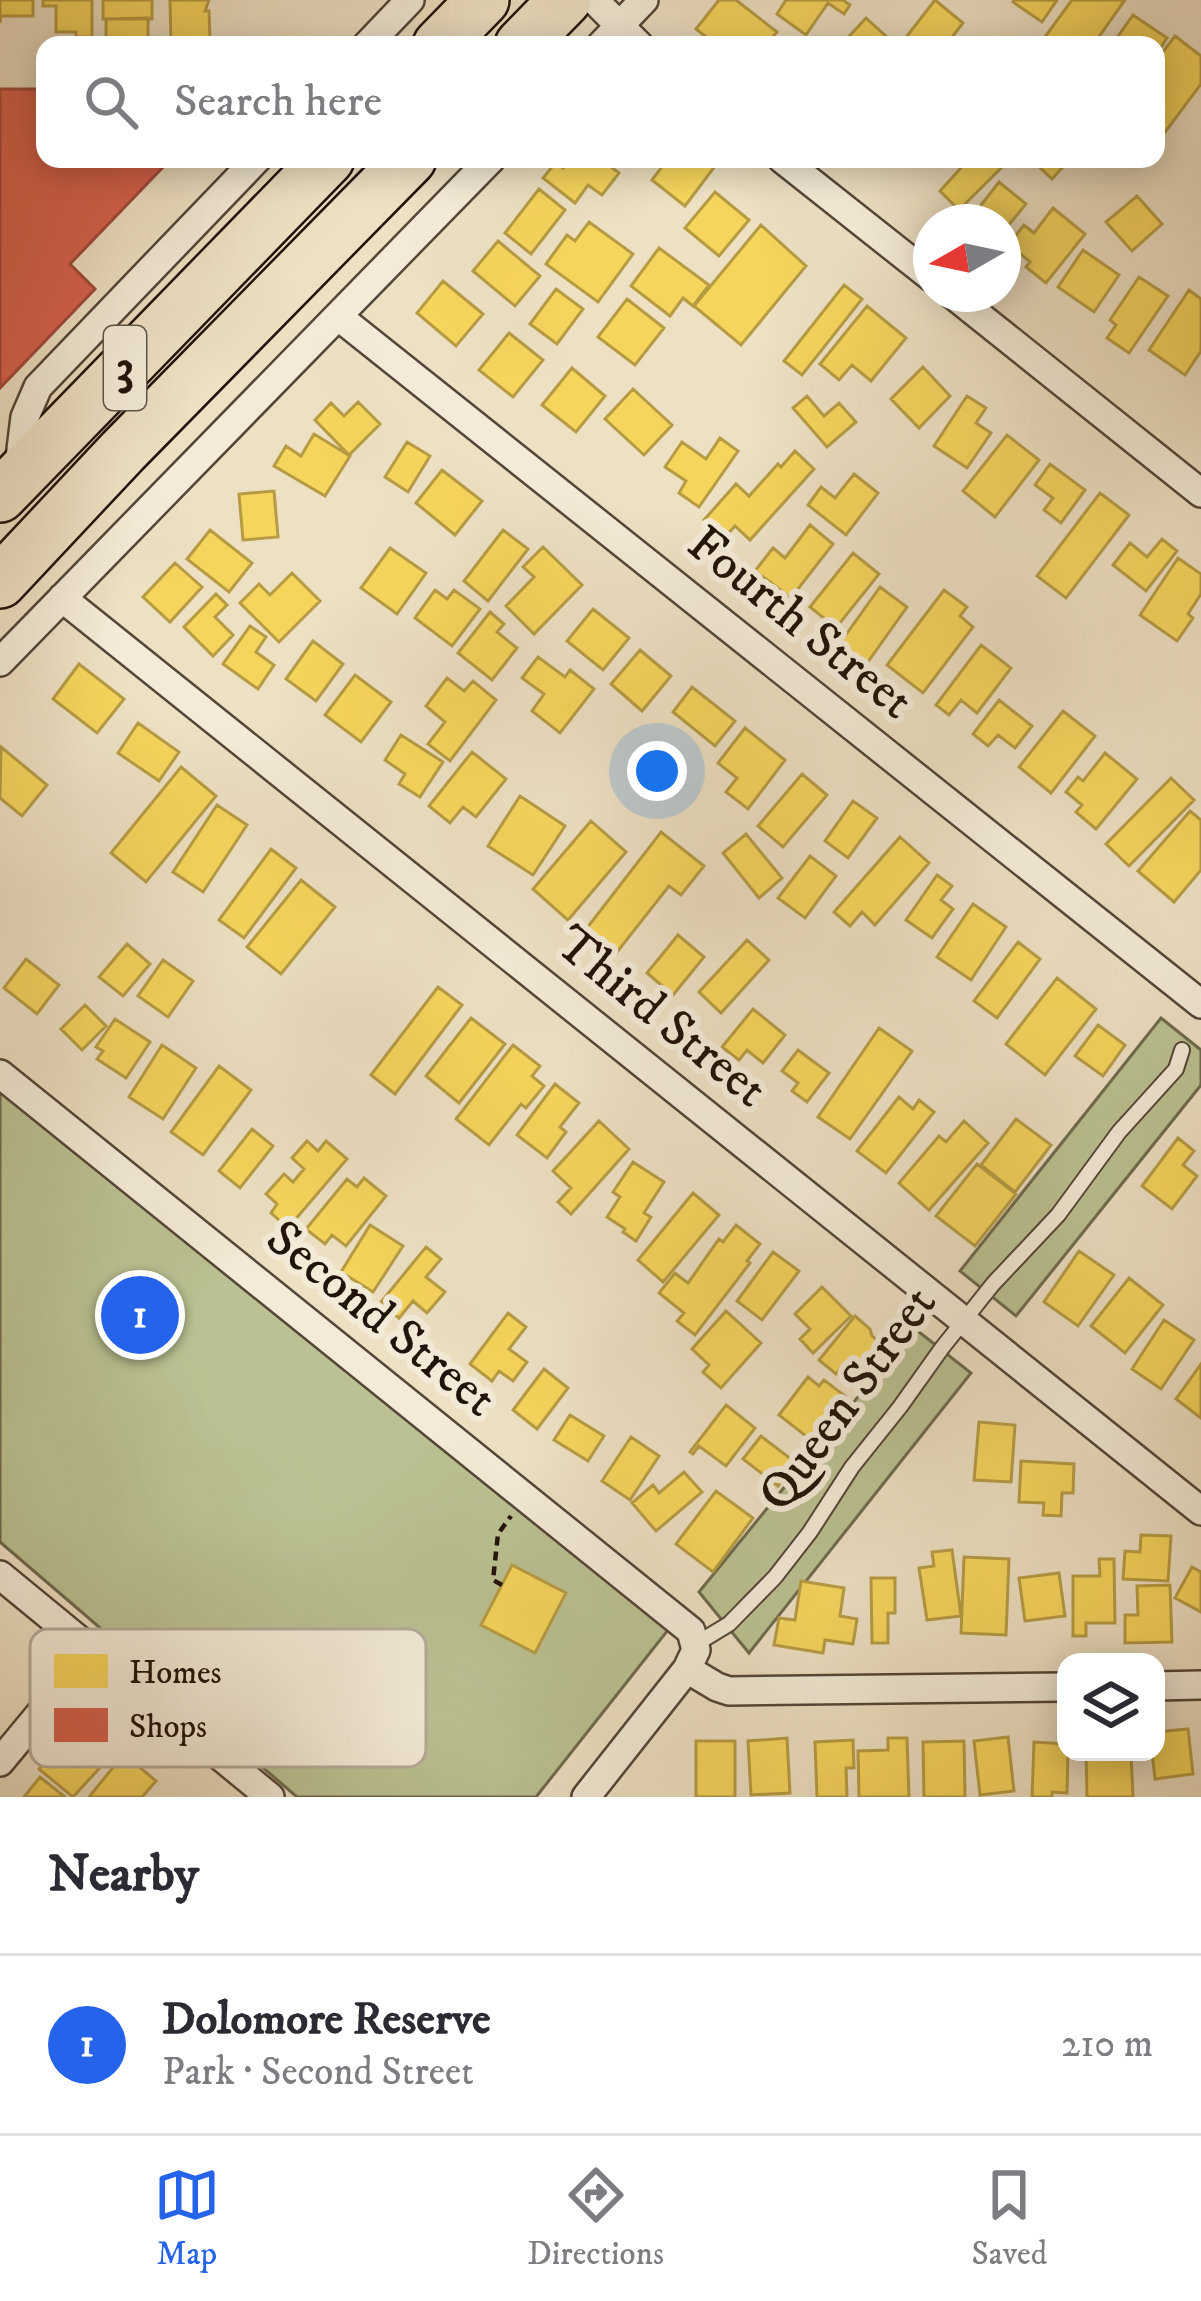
<!DOCTYPE html>
<meta charset="utf-8">
<style>
:root{--surface:#fff;--page:#f7f7f7;--text:#2b2b33;--muted:#7c7c81;--line:#e1e1e2;--accent:#2563eb}
body{margin:0;font-family:"IM FELL DW Pica",serif;background:var(--page);color:var(--text)}
.controls{position:absolute;right:36px;bottom:36px;display:grid;overflow:hidden;border-radius:24px;box-shadow:0 6px 30px #0003}
.controls button{width:108px;height:108px;display:grid;place-items:center;padding:0;border:0;border-bottom:3px solid var(--line);background:var(--surface);color:var(--text);font:60px sans-serif}
.compass{position:absolute;left:913px;top:204px;width:108px;height:108px;border-radius:50%;background:var(--surface);box-shadow:0 6px 30px #0003;rotate:261deg}
.you{position:absolute;left:657px;top:771px;width:42px;height:42px;margin:-30px;border:9px solid #fff;border-radius:50%;background:#1a73e8;box-shadow:0 0 0 18px #1a73e833}
.badge{display:grid;place-items:center;width:78px;height:78px;border-radius:50%;background:var(--accent);color:#fff;font-size:39px;font-weight:700}
.pin{position:absolute;translate:-50% -50%;border:6px solid #fff;box-shadow:0 3px 12px #0006}
.list{margin:0;padding:0;list-style:none}
h2{display:flex;justify-content:space-between;align-items:center;height:156px;margin:0;padding:0 48px;font-size:51px}
h2 small{font-size:39px;font-weight:400;color:var(--muted)}
.list li{display:grid;grid-template-columns:78px 1fr auto;gap:36px;align-items:center;box-sizing:border-box;height:180px;padding:0 48px;border-top:3px solid var(--line)}
.list b{display:block;font-size:45px;white-space:nowrap}
.list p{margin:0;font-size:39px;white-space:nowrap;color:var(--muted)}
.list em{font-size:39px;font-style:normal;color:var(--muted)}
.icon{flex:none;width:66px;height:66px;fill:none;stroke:currentColor;stroke-width:2;stroke-linecap:round;stroke-linejoin:round}
.map{position:relative;flex:none;width:1201px;height:1797px;overflow:hidden}
.search{position:absolute;background:var(--surface);box-shadow:0 6px 30px #0003;left:36px;right:36px;top:36px;height:132px;display:flex;align-items:center;gap:30px;box-sizing:border-box;padding:0 42px;border-radius:24px;color:var(--muted);font-size:45px}
.sheet{height:336px;background:var(--surface)}
nav{display:flex;justify-content:space-around;align-items:center;box-sizing:border-box;height:168px;border-top:3px solid var(--line);background:var(--surface);font-size:33px;color:var(--muted)}
nav a{display:grid;justify-items:center;gap:6px}
nav .on{color:var(--accent)}
.map>svg:first-child{display:block}
</style>
<div class="map">
<svg width="1201" height="1797" viewBox="0 0 1201 1797">
<rect width="100%" height="100%" fill="#ede0c3"/>
<filter id="stains"><feTurbulence type="fractalNoise" baseFrequency=".00167" numOctaves="4"/><feColorMatrix values="0 0 0 0 .2 0 0 0 0 .09 0 0 0 0 .02 0 0 0 .5 -.17"/></filter>
<radialGradient id="worn" r=".72"><stop offset=".6" stop-color="#630" stop-opacity="0"/><stop offset="1" stop-color="#630" stop-opacity=".3"/></radialGradient>
<path fill="#bbc192" stroke="#6e6a4e" stroke-width="3" d="M1161 1018 1201 1050V1085L1016 1316 960 1271Z
M0 1088 668 1630 536 1797H297L0 1542Z
M914 1328 971 1373 749 1653 699 1592Z"/>
<path fill="#f6d55c" stroke="#b69b43" stroke-width="3" d="M0 0H33V16H1L0 23Z
M43 0H92V37H76V32H56V6H43Z
M103 0H152V19H103Z
M170 0H209L205 11H209L210 39H205V45H171Z
M719 0H736L777 32 766 45H716L696 29Z
M786 0H843L850 5 844 14 828 3 806 35 777 14Z
M935 0 963 23 946 45H900Z
M1014 0H1057L1042 22 1013 2Z
M1072 0H1125L1093 45H1039Z
M1133 15 1167 38 1156 55V45H1118L1114 42Z
M148 18V41H106V19Z
M866 18 889 39 884 45H841Z
M1175 36 1201 56V84L1160 139 1156 136V80L1161 73 1156 70V61Z
M570 159H601L619 173 602 195 588 185 575 203 543 178 556 162 563 168Z
M650 159H705L715 166 685 206 652 180 661 168Z
M969 159H1003L1006 163 959 210 940 191Z
M1031 159H1070L1052 179Z
M999 182 1026 204 1003 232V222H968Z
M539 189 565 210 531 254 505 233Z
M715 192 749 220 719 256 685 228Z
M1137 196 1162 224 1132 251 1106 222Z
M1053 208 1085 234 1046 283 1026 267 1030 262 1009 244 1024 225 1034 233Z
M589 222 633 254 598 302 546 264 567 235 575 241Z
M761 225 806 266 741 345 694 306Z
M498 241 540 276 515 306 473 271Z
M659 248 709 285 693 306 683 298 670 316 631 286Z
M1083 250 1119 275 1094 312 1058 287Z
M1139 277 1168 296 1129 353 1107 338 1116 325 1110 320Z
M443 281 483 314 456 346 417 313Z
M844 285 862 299 802 375 784 361Z
M556 289 583 309 557 344 530 324Z
M1189 290 1201 299V351L1185 375 1149 350Z
M627 299 664 328 635 365 598 337Z
M867 306 906 338 871 381 852 365 839 380 820 364Z
M509 333 543 360 513 397 479 370Z
M923 367 950 396 919 428 891 399Z
M572 368 605 396 576 432 542 405Z
M633 389 672 425 644 455 605 419Z
M807 396 824 416 839 403 856 422 827 447 793 408Z
M967 396 986 408 976 423 991 433 967 468 934 446Z
M358 402 380 424 349 455 315 420 331 403 344 416Z
M314 434 350 456 325 496 274 466 286 446 301 456Z
M1007 435 1039 460 995 517 963 491Z
M720 438 738 451 699 507 679 493 686 481 665 467 682 442 706 459Z
M407 442 430 456 408 492 385 477Z
M795 451 814 469 750 540 735 526 724 538 704 520 736 484 749 496 778 464 781 467Z
M1050 464 1085 490 1061 523 1044 510 1053 498 1035 485Z
M442 470 482 501 455 535 416 503Z
M854 474 878 493 846 535 808 505 821 487 835 498Z
M274 491 278 537 243 540 239 494Z
M1100 493 1129 515 1066 598 1037 576Z
M810 525 833 544 791 598 755 571 773 548 785 558Z
M210 530 252 563 229 592 187 559Z
M503 530 528 549 488 601 464 581Z
M1162 539 1177 551 1146 591 1113 565 1130 543 1147 557Z
M543 547 582 585 534 634 506 606 534 577 523 567Z
M390 548 426 573 397 614 361 588Z
M853 553 879 574 836 628 810 607Z
M1178 558 1201 574V594L1188 614 1193 618 1177 641 1140 615Z
M175 563 202 587 170 622 143 597Z
M292 573 320 601 279 642 240 603 259 584 270 595Z
M880 587 907 607 865 666 838 646Z
M435 590 447 599 454 590 480 609 452 646 415 618Z
M944 590 967 607 960 616 973 627 923 693 887 665Z
M216 594 227 605 215 617 233 635 213 656 184 627Z
M593 609 629 638 603 670 567 641Z
M490 612 504 624 497 632 517 648 492 680 458 653Z
M250 626 266 637 256 652 274 665 258 689 223 664Z
M313 641 343 664 316 701 286 679Z
M981 645 1011 668 977 713 961 700 949 715 936 705Z
M640 650 671 676 642 711 611 684Z
M538 657 565 677 570 670 594 689 560 733 532 711 544 694 522 678Z
M79 664 124 699 97 733 53 699Z
M355 675 391 702 361 742 325 715Z
M447 678 464 691 473 681 496 700 450 761 428 744 445 722 426 706Z
M692 687 735 721 715 746 673 712Z
M999 700 1032 726 1015 748 998 735 988 746 973 734Z
M1063 711 1095 736 1051 793 1019 767Z
M138 723 179 752 159 781 118 753Z
M745 728 785 760 748 809 726 792 737 778 718 763Z
M401 735 443 762 420 797 399 784 405 774 385 760Z
M1 747 47 785 22 816 0 798Z
M472 752 506 779 476 817 463 807 450 823 429 806Z
M1105 753 1137 779 1096 829 1076 812 1082 805 1066 792 1078 777 1083 781Z
M181 767 216 796 146 882 111 853Z
M802 774 827 795 783 847 758 826Z
M1171 778 1194 800 1129 866 1106 844Z
M520 796 565 826 533 875 488 846Z
M853 801 877 818 848 858 825 841Z
M217 805 247 825 203 892 173 872Z
M1190 811 1201 820V870L1174 902 1138 871Z
M591 821 626 852 568 920 533 889Z
M661 832 704 866 681 895 669 886 610 961 580 937Z
M746 834 782 878 759 898 723 853Z
M900 837 929 863 875 925 862 912 850 926 834 912Z
M271 849 296 868 244 938 219 920Z
M810 856 836 876 805 918 778 898Z
M937 875 952 886 941 900 953 909 932 938 906 920Z
M301 880 335 907 281 974 247 947Z
M973 904 1006 927 971 980 937 957Z
M678 935 704 957 673 995 647 973Z
M747 940 769 960 721 1013 699 992Z
M1018 942 1040 959 997 1018 974 1001Z
M127 944 150 964 123 996 99 977Z
M26 959 59 985 37 1014 4 988Z
M163 960 193 981 168 1017 138 996Z
M1057 978 1096 1009 1045 1075 1006 1044Z
M438 987 462 1005 395 1094 371 1075Z
M85 1005 106 1026 82 1050 61 1029Z
M753 1009 785 1035 763 1063 747 1050 739 1060 722 1047Z
M471 1018 505 1044 459 1103 426 1076Z
M115 1019 150 1042 126 1078 97 1059 103 1051 96 1047Z
M1098 1025 1125 1045 1103 1076 1075 1056Z
M879 1028 912 1051 850 1139 818 1117Z
M162 1045 196 1068 163 1119 129 1097Z
M513 1045 540 1066 532 1076 544 1086 526 1108 521 1104 489 1145 456 1119Z
M798 1050 829 1073 807 1102 792 1091 798 1083 782 1071Z
M219 1066 251 1090 203 1155 171 1132Z
M555 1084 579 1103 560 1127 566 1132 547 1158 517 1135Z
M899 1097 913 1109 919 1100 934 1112 886 1173 857 1151Z
M1016 1119 1051 1145 1015 1192 981 1165Z
M599 1121 629 1149 571 1214 558 1202 571 1188 553 1171Z
M964 1121 988 1143 929 1210 899 1183 939 1136 946 1142Z
M252 1129 273 1146 240 1188 219 1171Z
M1178 1138 1194 1151 1183 1165 1197 1176 1172 1209 1142 1186Z
M307 1141 318 1151 326 1141 347 1159 288 1228 271 1213 277 1204 266 1194 284 1174 293 1182 304 1169 292 1158Z
M633 1162 664 1182 644 1213 651 1217 636 1241 623 1232 625 1229 607 1217 620 1197 613 1192Z
M977 1164 1016 1194 975 1246 936 1216Z
M364 1178 386 1196 346 1246 332 1235 325 1244 306 1229 347 1179 357 1187Z
M693 1193 719 1215 663 1282 638 1260Z
M370 1225 403 1246 373 1292 341 1272Z
M736 1225 760 1244 747 1261 750 1263 695 1335 677 1321 684 1313 659 1293 675 1273 688 1283 719 1239 723 1242Z
M426 1247 441 1259 426 1277 445 1292 427 1313 413 1301 399 1318 381 1302Z
M1079 1251 1114 1275 1078 1326 1044 1302Z
M773 1252 799 1271 762 1320 737 1301Z
M1129 1278 1163 1305 1125 1353 1091 1326Z
M822 1287 851 1316 813 1353 800 1339 810 1329 795 1314Z
M726 1311 761 1343 721 1388 703 1372 709 1365 692 1349Z
M508 1313 526 1327 509 1349 527 1362 513 1381 499 1371 492 1381 470 1364Z
M855 1316 870 1329 872 1336 886 1348 874 1363 867 1357 853 1374 843 1366 836 1374 819 1360Z
M1164 1320 1194 1340 1161 1389 1132 1369Z
M1201 1364V1418L1176 1399Z
M544 1369 568 1388 537 1429 513 1410Z
M808 1377 819 1386 824 1380 845 1396 811 1440 779 1415Z
M726 1405 755 1428 726 1466 699 1446 693 1454 690 1452Z
M570 1415 604 1436 588 1461 554 1440Z
M979 1422 1015 1425 1011 1482 974 1480Z
M761 1436 795 1462 778 1486 743 1459Z
M631 1437 659 1456 630 1500 602 1481Z
M1021 1461 1074 1464 1073 1493H1062L1061 1516 1043 1515 1044 1503 1019 1502Z
M684 1472 702 1492 656 1531 632 1503 653 1485 659 1493Z
M716 1491 753 1518 713 1572 676 1544Z
M1141 1535 1171 1536 1168 1581 1123 1579 1125 1551 1140 1552Z
M952 1550 961 1616 927 1620 919 1568 934 1566 932 1552Z
M964 1557 1009 1559 1006 1635 961 1633Z
M1099 1559H1114L1115 1623H1086V1636H1073V1576H1100Z
M512 1565 566 1593 535 1653 481 1625Z
M1192 1567 1201 1572V1612L1175 1598Z
M1059 1573 1065 1616 1025 1621 1019 1578Z
M871 1578H895V1613H888V1643H872Z
M801 1581 844 1588 840 1616 857 1619 853 1644 825 1640 823 1653 774 1645 779 1618 795 1620Z
M1170 1585 1172 1642 1125 1643V1615H1138L1137 1586Z
M83 1713 117 1749 73 1797 39 1769Z
M1188 1729 1193 1774 1155 1779 1152 1752H1156V1732Z
M1008 1737 1014 1791 980 1795 974 1741Z
M787 1738 790 1793 751 1795 748 1741Z
M888 1738H907L909 1797H859L858 1751 888 1750Z
M853 1740 854 1768H846L847 1797H817L815 1742Z
M696 1741H735V1797H696Z
M964 1741 965 1797H924L923 1742Z
M1034 1742 1066 1744V1752H1068L1067 1793 1052 1792V1797H1032Z
M1086 1752H1131L1133 1797H1087Z
M124 1754 156 1781 142 1797H89Z
M40 1777 65 1797H24Z"/>
<path fill="#d6604d" stroke="#a04939" stroke-width="3" d="M0 89H45V159H163L167 163 70 264 95 289 0 388Z"/>
<g fill="none" stroke-linecap="round" stroke-linejoin="round">
<g stroke="#544638" stroke-width="18">
<path id="lane" d="M696 1644 729 1624 775 1577 810 1532 852 1467 900 1407 942 1348 993 1284 1058 1215 1119 1132 1176 1069 1182 1050"/>
</g>
<g stroke="#544638" stroke-width="32">
<path id="street" d="M594 0 639 45
M367 45 410 0
M601 45 644 0
M782 159 931 277
M952 294 1201 493
M339 317 1201 1004
M18 474 25 417 38 387 257 159
M62 598 1201 1511
M0 662 491 159
M0 1074 691 1631 696 1650 687 1669 586 1797
M0 1575 270 1797
M687 1669 717 1687 729 1691 1066 1687
M1156 1686 1201 1685
M0 1762 92 1651"/>
</g>
<g stroke="#211309" stroke-width="56">
<path id="highway" d="M439 45 483 0
M521 45 565 0
M0 496 328 159
M0 582 123 451 410 159"/>
</g>
<path stroke="#211309" stroke-width="4.5" stroke-dasharray="9 6" stroke-linecap="butt" d="M502 1585 493 1580 498 1534 511 1516"/>
<use href="#lane" stroke="#f3ebd8" stroke-width="14"/>
<use href="#street" stroke="#f3ebd8" stroke-width="27"/>
<use href="#highway" stroke="#ede0c3" stroke-width="51"/>
</g>
<g text-anchor="middle" dominant-baseline="central" stroke-width="12" stroke-linejoin="round" paint-order="stroke">
<rect fill="#f3ebd8" stroke="#605447" stroke-width="3" x="104" y="326" width="42" height="84" rx="9"/>
<g font-size="48" font-weight="bold" fill="#211309">
<text x="125" y="368">3</text>
</g>
<g font-size="51" fill="#211309" stroke="#f3ebd8">
<text transform="translate(800 623) rotate(39)">Fourth Street</text>
<text transform="translate(661 1017) rotate(39)">Third Street</text>
<text transform="translate(381 1319) rotate(39)">Second Street</text>
<text transform="translate(848 1399) rotate(-54)">Queen Street</text>
</g>
</g>
<rect x="30" y="1629" width="396" height="138" rx="18" fill="#f3ebd8" stroke="#b4aa9a" stroke-width="3"/>
<rect x="54" y="1654" width="54" height="34" fill="#f6d55c"/>
<rect x="54" y="1708" width="54" height="34" fill="#d6604d"/>
<g font-size="33" fill="#211309">
<text x="129" y="1683">Homes</text>
<text x="129" y="1737">Shops</text>
</g>
<rect width="100%" height="100%" filter="url(#stains)"/>
<rect width="100%" height="100%" fill="url(#worn)"/>
</svg>
<div class="controls">
<button><svg class="icon" aria-label="layers" viewBox="0 0 24 24"><path d="M12 4l9 5-9 5-9-5zM3 14l9 5 9-5"/></svg></button>
</div>
<svg class="compass" viewBox="-18 -18 36 36"><path d="M0-13l5 13h-10z" fill="#e53935"/><path d="M0 13l5-13h-10z" fill="#7c7c81"/></svg>
<div class="you"></div>
<div class="pin badge" style="left:140px;top:1315px">1</div>
<div class="search"><svg class="icon" aria-label="search" viewBox="0 0 24 24"><circle cx="10" cy="10" r="6"/><path d="M15 15l6 6"/></svg>Search here</div>
</div>
<section class="sheet">
<h2>Nearby<small></small></h2>
<ul class="list">
<li><span class="badge">1</span><div><b>Dolomore Reserve</b><p>Park · Second Street</p></div><em>210 m</em></li>
</ul>
</section>
<nav>
<a class="on"><svg class="icon" aria-label="map" viewBox="0 0 24 24"><path d="M3 6l6-2 6 2 6-2v14l-6 2-6-2-6 2zM9 4v14M15 6v14"/></svg>Map</a>
<a><svg class="icon" aria-label="directions" viewBox="0 0 24 24"><path d="M12 3l9 9-9 9-9-9zM9 14v-3h6M13 9l2 2-2 2"/></svg>Directions</a>
<a><svg class="icon" aria-label="saved" viewBox="0 0 24 24"><path d="M7 4h10v16l-5-4-5 4z"/></svg>Saved</a>
</nav>
